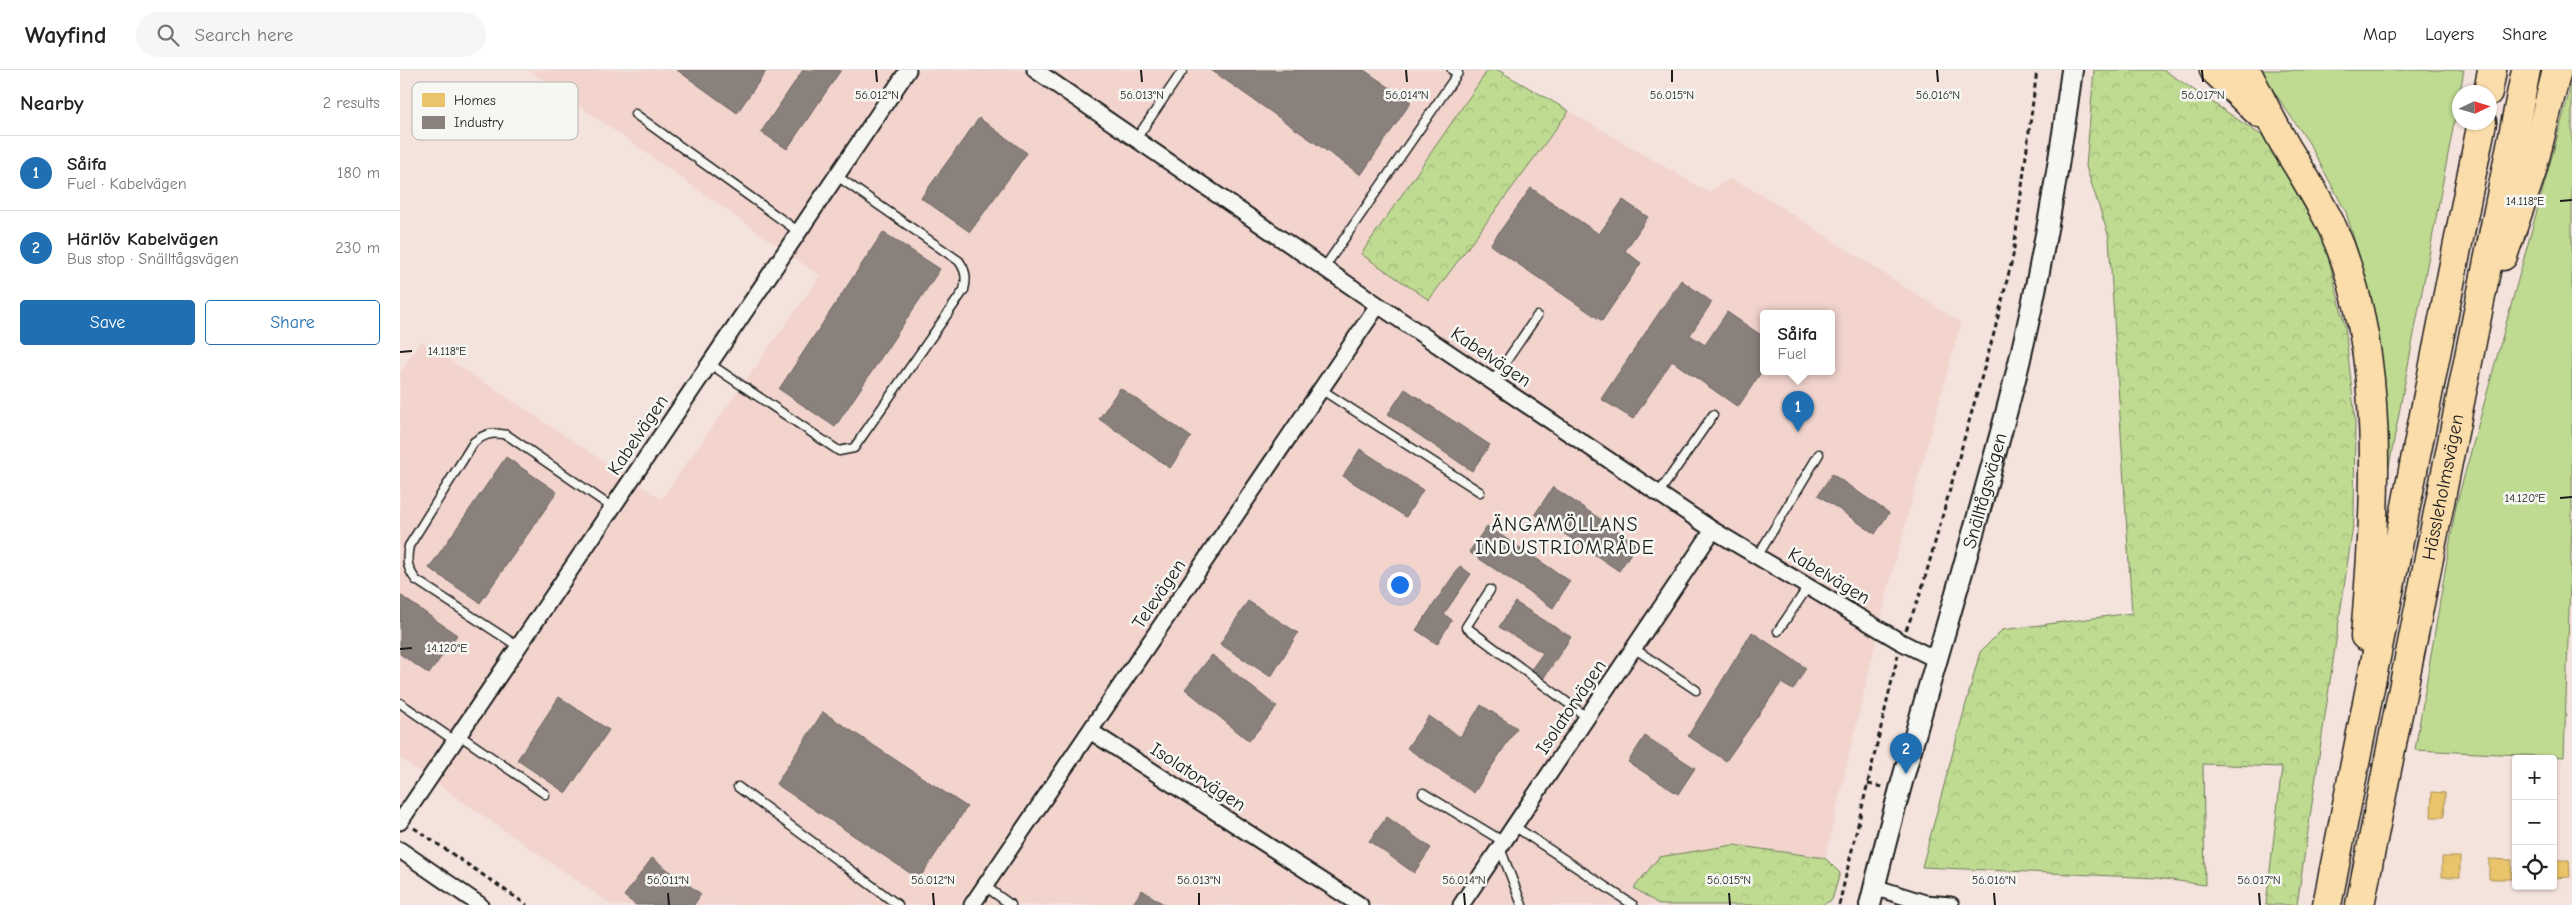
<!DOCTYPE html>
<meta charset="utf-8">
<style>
:root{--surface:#fff;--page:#f6f6f6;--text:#222;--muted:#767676;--line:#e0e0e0;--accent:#1f6fb2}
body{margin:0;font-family:"Comic Neue",sans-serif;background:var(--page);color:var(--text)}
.controls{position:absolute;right:15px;bottom:15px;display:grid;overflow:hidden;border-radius:5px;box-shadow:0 1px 4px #0004}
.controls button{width:45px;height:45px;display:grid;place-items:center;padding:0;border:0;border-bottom:1px solid var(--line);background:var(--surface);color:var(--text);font:25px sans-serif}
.compass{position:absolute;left:2052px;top:15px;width:45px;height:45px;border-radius:50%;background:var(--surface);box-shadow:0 1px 4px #0004;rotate:86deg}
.you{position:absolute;left:999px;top:514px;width:18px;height:18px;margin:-12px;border:4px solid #fff;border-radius:50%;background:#1a73e8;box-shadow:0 0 0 8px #1a73e833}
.badge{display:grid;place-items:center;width:32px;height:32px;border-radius:50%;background:var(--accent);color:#fff;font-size:16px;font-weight:700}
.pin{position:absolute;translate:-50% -41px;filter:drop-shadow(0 1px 2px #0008)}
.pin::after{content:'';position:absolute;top:26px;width:18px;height:15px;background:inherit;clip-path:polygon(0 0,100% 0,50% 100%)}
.popup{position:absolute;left:1360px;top:240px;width:75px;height:65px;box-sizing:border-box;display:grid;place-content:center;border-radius:5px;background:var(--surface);filter:drop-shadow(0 1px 4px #0005);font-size:16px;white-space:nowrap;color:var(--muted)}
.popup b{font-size:19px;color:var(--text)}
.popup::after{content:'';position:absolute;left:50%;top:100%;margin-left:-10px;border:10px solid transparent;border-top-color:var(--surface)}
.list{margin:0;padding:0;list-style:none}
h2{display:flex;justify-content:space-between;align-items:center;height:65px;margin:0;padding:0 20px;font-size:21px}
h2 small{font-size:16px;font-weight:400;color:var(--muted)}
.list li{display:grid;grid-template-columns:32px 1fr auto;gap:15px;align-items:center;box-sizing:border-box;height:75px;padding:0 20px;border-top:1px solid var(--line)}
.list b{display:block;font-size:19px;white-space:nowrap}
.list p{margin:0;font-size:16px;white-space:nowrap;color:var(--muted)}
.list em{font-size:16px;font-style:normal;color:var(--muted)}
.actions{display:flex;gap:10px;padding:15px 20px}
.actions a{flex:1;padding:11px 0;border:1px solid var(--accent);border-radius:5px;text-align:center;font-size:18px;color:var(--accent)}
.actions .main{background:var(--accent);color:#fff}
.icon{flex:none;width:28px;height:28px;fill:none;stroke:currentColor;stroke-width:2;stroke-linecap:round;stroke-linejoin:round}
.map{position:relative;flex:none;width:2172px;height:835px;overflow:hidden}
header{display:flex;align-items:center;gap:30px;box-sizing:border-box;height:70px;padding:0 25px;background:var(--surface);border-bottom:1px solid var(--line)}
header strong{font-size:24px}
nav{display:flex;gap:28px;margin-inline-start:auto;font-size:18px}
.search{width:350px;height:45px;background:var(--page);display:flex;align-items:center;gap:12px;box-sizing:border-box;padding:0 18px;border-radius:28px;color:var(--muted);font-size:19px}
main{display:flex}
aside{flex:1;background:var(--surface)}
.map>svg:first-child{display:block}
</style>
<header>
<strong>Wayfind</strong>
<div class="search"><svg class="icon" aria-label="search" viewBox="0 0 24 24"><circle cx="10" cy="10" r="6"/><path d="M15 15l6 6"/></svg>Search here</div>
<nav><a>Map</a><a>Layers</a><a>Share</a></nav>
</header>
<main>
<aside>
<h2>Nearby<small>2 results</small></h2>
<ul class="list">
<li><span class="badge">1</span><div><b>Såifa</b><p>Fuel · Kabelvägen</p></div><em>180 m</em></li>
<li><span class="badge">2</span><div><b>Härlöv Kabelvägen</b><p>Bus stop · Snälltågsvägen</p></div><em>230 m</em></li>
</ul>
<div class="actions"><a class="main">Save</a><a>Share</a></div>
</aside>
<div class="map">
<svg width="2172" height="835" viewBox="0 0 2172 835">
<defs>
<pattern id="forest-crowns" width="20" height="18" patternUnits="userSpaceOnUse" patternTransform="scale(1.25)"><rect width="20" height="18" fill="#bfdb92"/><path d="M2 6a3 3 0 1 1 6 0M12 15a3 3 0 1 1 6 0" fill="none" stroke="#a4bb7d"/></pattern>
</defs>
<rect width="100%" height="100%" fill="#f4e2dc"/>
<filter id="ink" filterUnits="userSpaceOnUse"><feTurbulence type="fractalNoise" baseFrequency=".02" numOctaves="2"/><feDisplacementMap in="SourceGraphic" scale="10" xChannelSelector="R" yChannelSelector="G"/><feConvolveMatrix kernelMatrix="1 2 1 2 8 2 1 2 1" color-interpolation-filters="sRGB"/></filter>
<g filter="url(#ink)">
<path fill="#f2d4cd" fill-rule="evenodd" d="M129 0H1088L962 184 1029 230 1169 41 1308 122 1330 109 1359 123 1561 253 1493 499 1425 788 1333 775 1234 818 1260 835H212L0 688V303L21 271 261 429 420 206ZM1364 243H1432V301H1364Z"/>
<path fill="#bfdb92" stroke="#6e7c57" d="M1859 0H2064L1986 412 1982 296 1967 212 1946 142 1909 73Z
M2172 2V454L2164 687 2015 680 2056 436 2169 24Z"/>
<path fill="url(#forest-crowns)" stroke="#6e7c57" d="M1088 0H1098L1169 41 1029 230 961 184Z
M1694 0H1764L1864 67 1925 173 1945 256 1955 349 1954 449 1897 835H1866L1882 697 1803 694 1805 815 1757 808 1522 797 1580 582 1602 560 1732 543 1709 167 1686 97Z
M1333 775 1425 788 1440 803 1432 830 1422 835H1260L1234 818 1259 787Z"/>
<path fill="#e9c46a" stroke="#ac9253" d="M2032 722 2045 723 2044 747H2031Z
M2042 787H2060V807H2042Z
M2089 789 2112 790 2111 809H2089Z
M2153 790H2169L2170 807 2153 808Z"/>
<path fill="#8a817c" stroke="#69635f" d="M277 0H367L337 43Z
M403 0H441L387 79 361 62Z
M811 0H964L1011 32 961 105Z
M579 48 627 83 570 162 521 128Z
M1131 118 1199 164 1223 130 1248 147 1225 181 1241 193 1202 251 1090 175Z
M483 162 540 199 435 357 379 319Z
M1281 210 1312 232 1290 265 1305 275 1327 242 1364 267V298L1338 337 1272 291 1233 349 1201 329Z
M720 318 791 367 770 398 699 349Z
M1005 319 1090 375 1072 401 988 344Z
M960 379 1023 420 1006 447 943 406Z
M106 387 157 422 80 533 29 498Z
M1432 404 1489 443 1475 464 1418 425Z
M1153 417 1237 474 1219 501 1135 444Z
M1087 456 1170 511 1153 538 1069 482Z
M1060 496 1071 504 1044 544 1052 550 1037 574 1016 560Z
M0 525 57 565 29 604 0 584Z
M848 531 898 563 871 607 820 574Z
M1115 532 1171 567 1143 609 1130 601 1143 583 1099 557Z
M1352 562 1406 598 1393 620 1381 613 1326 691 1288 666Z
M812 585 877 637 849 671 785 619Z
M159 627 209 660 166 723 117 690Z
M1081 635 1117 658 1074 723 1007 678 1029 646 1060 667Z
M423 642 567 737 519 809 376 714Z
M1245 666 1295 698 1278 724 1228 692Z
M987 747 1031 778 1014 803 969 771Z
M252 788 301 824 294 835H236L224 826Z
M742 820 765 835H732Z"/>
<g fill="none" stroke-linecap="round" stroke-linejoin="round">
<g stroke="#1c1c1c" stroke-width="11">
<path id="service" d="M235 44 399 162
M736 69 783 0
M924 198 1058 3 1052 0
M310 294 439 381 454 378 564 220C567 208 566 201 559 191L437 106
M1092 312 1137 246
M922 320 1080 422
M1258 424 1313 345
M1357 487 1419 384
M1090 520 1066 557 1188 648
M1378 561 1408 517
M119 577 16 510C7 498 6 490 9 476L74 372C86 363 93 362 107 365L213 438
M1235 579 1296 620
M0 633 55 671
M59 665 145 724
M338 717 498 835
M1023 723 1104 772
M1114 756 1233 835
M1100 778 1122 835
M585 816 611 835"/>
</g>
<g stroke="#1c1c1c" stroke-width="19">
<path id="minor" d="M635 0 978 235 1313 460 1501 572 1535 589
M690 661 960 835
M0 752 508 0
M0 780 80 835
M1474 817 1525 833 1551 835
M572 835 978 235
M1061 835 1313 460"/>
</g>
<g stroke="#1c1c1c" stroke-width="24">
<g id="tertiary">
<path id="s1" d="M1470 835C1514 653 1574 475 1619 293 1642 196 1659 99 1672 0"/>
</g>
</g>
<g stroke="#1c1c1c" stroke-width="31">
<g id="motorway">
<path d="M1814 0 1859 43"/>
<path d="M1846 0C1860 27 1873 55 1888 80 1904 106 1920 131 1933 159 1987 281 1976 436 1965 566"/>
<path d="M2088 22 2092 0"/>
<path d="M2103 186 2131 104 2157 0"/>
<path d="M1927 835 2082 52"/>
<path id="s2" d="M1960 835 2126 0"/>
</g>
</g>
<path stroke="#1c1c1c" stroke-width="3" stroke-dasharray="5 4" stroke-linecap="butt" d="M1506 560 1521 522 1594 263 1613 186 1637 0
M1468 714 1482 717
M14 758 127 835
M1439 835 1498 585"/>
<use href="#service" stroke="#f6f6f2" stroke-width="8"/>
<use href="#minor" stroke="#f6f6f2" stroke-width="15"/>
<use href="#tertiary" stroke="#f6f6f2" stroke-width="20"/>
<use href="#motorway" stroke="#fbddab" stroke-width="28"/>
</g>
</g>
<path fill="none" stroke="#1c1c1c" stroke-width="2" d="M476 0 477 12M741 0 742 12M1006 0 1007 12M1272 0V12M1537 0 1538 12M1802 0 1803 12M2160 131 2172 130M0 282 12 281M2160 428 2172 427M0 579 12 578M268 823 269 835M533 823 534 835M799 823V835M1064 823 1065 835M1329 823 1330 835M1594 823 1595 835M1859 823 1860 835"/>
<g text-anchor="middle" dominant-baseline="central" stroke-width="5" stroke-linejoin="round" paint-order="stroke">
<g font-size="19" fill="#1c1c1c" stroke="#f6f6f2">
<text transform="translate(1091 287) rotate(34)">Kabelvägen</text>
<text transform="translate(238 365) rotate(-56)">Kabelvägen</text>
<text stroke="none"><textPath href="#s2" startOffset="426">Hässleholmsvägen</textPath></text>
<text stroke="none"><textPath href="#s1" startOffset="430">Snälltågsvägen</textPath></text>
<text transform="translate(1429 506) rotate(31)">Kabelvägen</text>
<text transform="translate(759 524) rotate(-56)">Televägen</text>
<text transform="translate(1171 637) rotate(-56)">Isolatorvägen</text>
<text transform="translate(798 707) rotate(33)">Isolatorvägen</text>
</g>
<g font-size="20" letter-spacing="1" fill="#1c1c1c" stroke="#f6f6f2">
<text x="1165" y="454">ÄNGAMÖLLANS<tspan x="1165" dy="23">INDUSTRIOMRÅDE</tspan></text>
</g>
</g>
<rect x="12" y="12" width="166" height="58" rx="8" fill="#f6f6f2" stroke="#b5b5b2" stroke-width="1"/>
<rect x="22" y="23" width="23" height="14" fill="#e9c46a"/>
<rect x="22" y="46" width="23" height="13" fill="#8a817c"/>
<g font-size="14" fill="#1c1c1c">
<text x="54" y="35">Homes</text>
<text x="54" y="57">Industry</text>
</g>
<g font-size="12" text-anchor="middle" fill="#1c1c1c" stroke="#f6f6f2" stroke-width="5" stroke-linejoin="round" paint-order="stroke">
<text x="477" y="29">56.012°N</text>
<text x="742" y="29">56.013°N</text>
<text x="1007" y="29">56.014°N</text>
<text x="1272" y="29">56.015°N</text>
<text x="1538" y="29">56.016°N</text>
<text x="1803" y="29">56.017°N</text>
<text x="2125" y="135">14.118°E</text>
<text x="47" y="285">14.118°E</text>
<text x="2125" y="432">14.120°E</text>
<text x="47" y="582">14.120°E</text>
<text x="268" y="814">56.011°N</text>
<text x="533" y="814">56.012°N</text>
<text x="799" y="814">56.013°N</text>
<text x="1064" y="814">56.014°N</text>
<text x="1329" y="814">56.015°N</text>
<text x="1594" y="814">56.016°N</text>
<text x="1859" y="814">56.017°N</text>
</g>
</svg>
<div class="controls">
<button>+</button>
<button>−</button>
<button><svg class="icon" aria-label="locate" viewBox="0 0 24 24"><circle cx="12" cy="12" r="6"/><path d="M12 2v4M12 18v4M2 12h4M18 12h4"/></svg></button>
</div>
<svg class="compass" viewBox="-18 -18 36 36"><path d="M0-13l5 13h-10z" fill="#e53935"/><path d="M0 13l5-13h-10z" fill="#767676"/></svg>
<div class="you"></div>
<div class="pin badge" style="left:1398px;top:362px">1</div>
<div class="popup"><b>Såifa</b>Fuel</div>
<div class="pin badge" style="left:1506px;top:704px">2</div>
</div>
</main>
